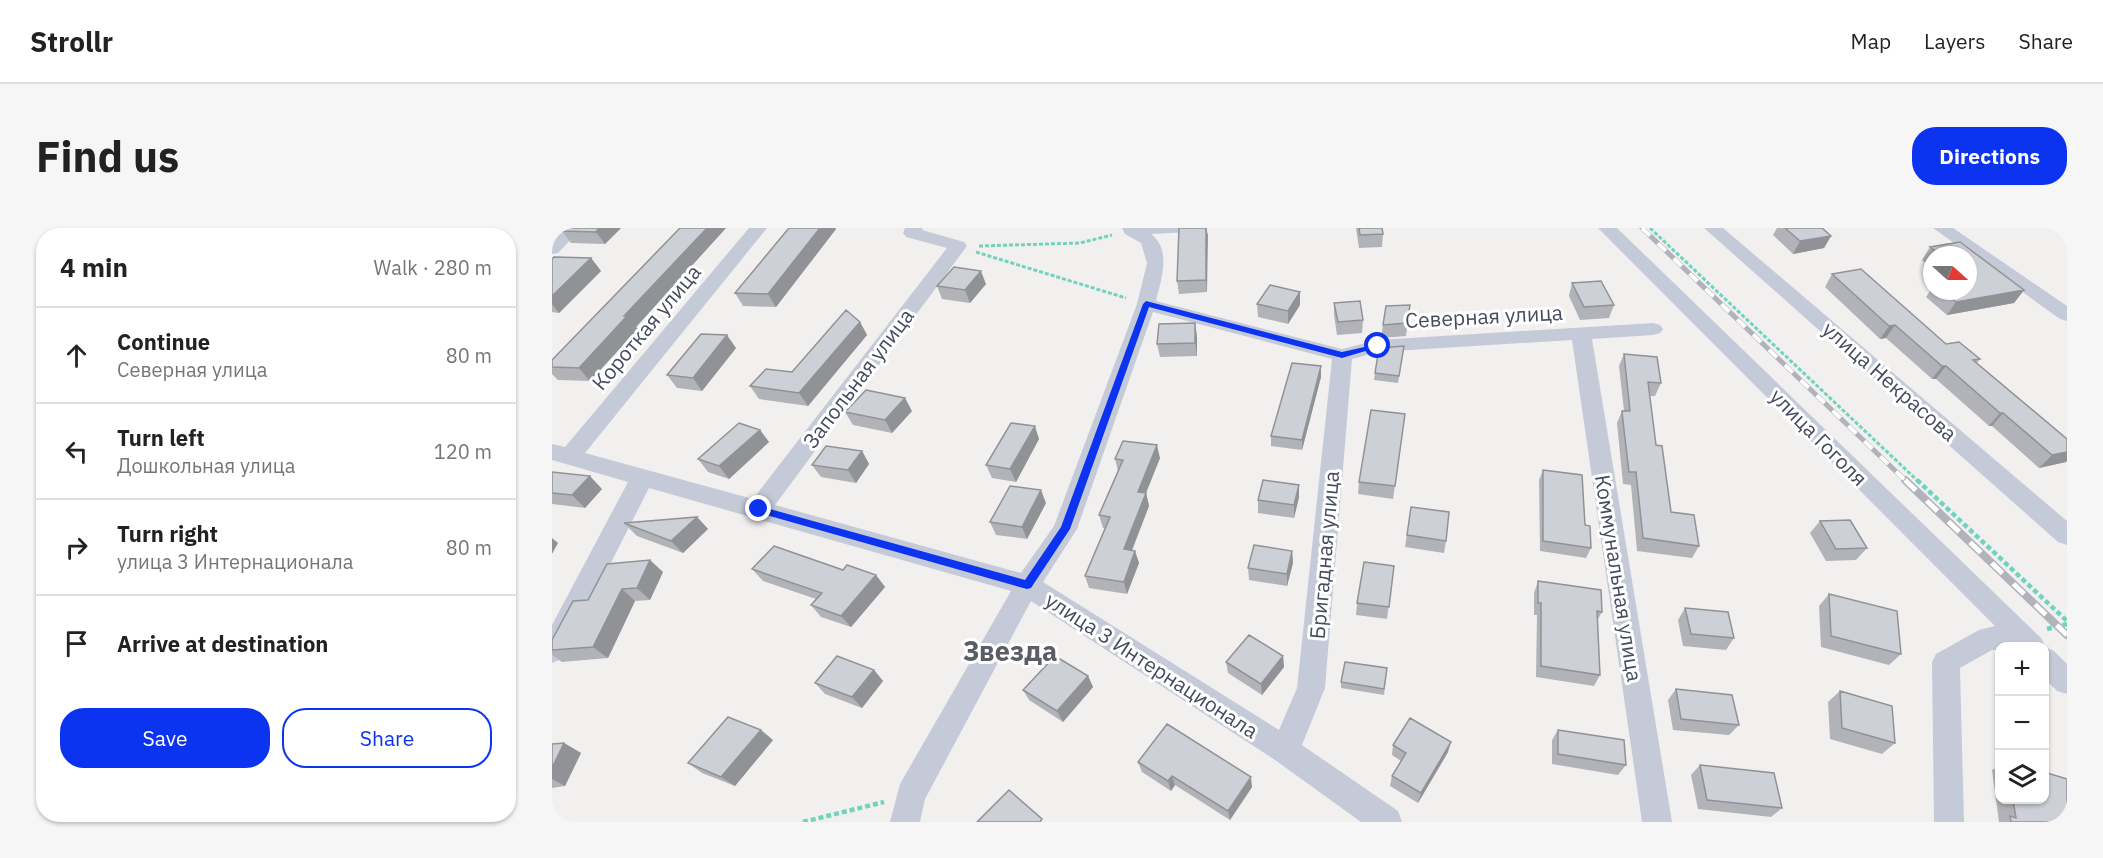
<!DOCTYPE html>
<meta charset="utf-8">
<style>
:root{--surface:#fff;--page:#f6f6f6;--text:#222;--muted:#767676;--line:#e0e0e0;--accent:#0b33f0}
body{margin:0;font-family:"IBM Plex Sans",sans-serif;background:var(--page);color:var(--text)}
.controls{position:absolute;right:18px;bottom:18px;display:grid;overflow:hidden;border-radius:12px;box-shadow:0 2px 4px #0004}
.controls button{width:54px;height:54px;display:grid;place-items:center;padding:0;border:0;border-bottom:2px solid var(--line);background:var(--surface);color:var(--text);font:30px sans-serif}
.compass{position:absolute;left:1371px;top:18px;width:54px;height:54px;border-radius:50%;background:var(--surface);box-shadow:0 2px 4px #0004;rotate:111deg}
.stop{position:absolute;width:18px;height:18px;margin:-14px;border:4px solid #0b33f0;border-radius:50%;background:#fff}
.stop.end{background:#0b33f0;border-color:#fff;box-shadow:0 2px 6px #0008}
.list{margin:0;padding:0;list-style:none}
h2{display:flex;justify-content:space-between;align-items:center;height:78px;margin:0;padding:0 24px;font-size:26px}
h2 small{font-size:20px;font-weight:400;color:var(--muted)}
.list li{display:grid;grid-template-columns:39px 1fr auto;gap:18px;align-items:center;box-sizing:border-box;height:96px;padding:0 24px;border-top:2px solid var(--line)}
.list b{display:block;font-size:22px;white-space:nowrap}
.list p{margin:0;font-size:20px;white-space:nowrap;color:var(--muted)}
.list em{font-size:20px;font-style:normal;color:var(--muted)}
.actions{display:flex;gap:12px;padding:18px 24px}
.actions a{flex:1;padding:14px 0;border:2px solid var(--accent);border-radius:24px;text-align:center;font-size:21px;color:var(--accent)}
.actions .main{background:var(--accent);color:#fff}
.icon{flex:none;width:33px;height:33px;fill:none;stroke:currentColor;stroke-width:2;stroke-linecap:round;stroke-linejoin:round}
.map{position:relative;flex:none;width:1515px;height:594px;overflow:hidden;border-radius:24px}
header{display:flex;align-items:center;gap:36px;box-sizing:border-box;height:84px;padding:0 30px;background:var(--surface);border-bottom:2px solid var(--line)}
header strong{font-size:28px}
nav{display:flex;gap:33px;margin-inline-start:auto;font-size:21px}
.intro{display:flex;align-items:center;justify-content:space-between;box-sizing:border-box;height:144px;padding:0 36px}
h1{margin:0;font-size:42px}
.button{padding:15px 27px;border-radius:24px;background:var(--accent);color:#fff;font-size:21px;font-weight:700}
main{display:flex;gap:36px;padding:0 36px}
aside{flex:1;background:var(--surface);border-radius:24px;box-shadow:0 2px 4px #0004}
.map>svg:first-child{display:block}
</style>
<header>
<strong>Strollr</strong>
<nav><a>Map</a><a>Layers</a><a>Share</a></nav>
</header>
<div class="intro"><h1>Find us</h1><a class="button">Directions</a></div>
<main>
<aside>
<h2>4 min<small>Walk · 280 m</small></h2>
<ul class="list">
<li><svg class="icon" aria-label="ahead" viewBox="0 0 24 24"><path d="M12 20V5M6 11l6-6 6 6"/></svg><div><b>Continue</b><p>Северная улица</p></div><em>80 m</em></li>
<li><svg class="icon" aria-label="left" viewBox="0 0 24 24"><path d="M17 20v-9H6M10 6l-5 5 5 5"/></svg><div><b>Turn left</b><p>Дошкольная улица</p></div><em>120 m</em></li>
<li><svg class="icon" aria-label="right" viewBox="0 0 24 24"><path d="M7 20v-9h11M14 6l5 5-5 5"/></svg><div><b>Turn right</b><p>улица 3 Интернационала</p></div><em>80 m</em></li>
<li><svg class="icon" aria-label="arrive" viewBox="0 0 24 24"><path d="M6 21V4h12l-3 4 3 4H6"/></svg><div><b>Arrive at destination</b></div></li>
</ul>
<div class="actions"><a class="main">Save</a><a>Share</a></div>
</aside>
<div class="map">
<svg width="1515" height="594" viewBox="0 0 1515 594">
<rect width="100%" height="100%" fill="#f2f0ef"/>
<g fill="none" stroke-linecap="round" stroke-linejoin="round">
<path stroke="#70d3bd" stroke-width="3" stroke-dasharray="4 2" stroke-linecap="butt" d="M1098 0 1367 254
M427 18 528 15 560 7
M424 24 574 70"/>
<path stroke="#70d3bd" stroke-width="4.5" stroke-dasharray="5 3" stroke-linecap="butt" d="M1365 252 1515 393
M1495 401 1515 396
M251 594 332 574"/>
<path fill="#c5cad8" fill-rule="evenodd" d="M11 0H30L6 25 0 26V11Z
M197 0H215L33 225 201 271 395 20 354 9 351 5 353 0H371L370 2 412 14 415 18 223 277 469 345 502 298 585 76 595 35 589 15 573 6 570 0H641L638 4 599 6C620 22 609 52 604 73L790 121 826 112 1101 95 1108 97 1111 101 1108 105 1101 107 1040 111 1120 594H1090L1020 112 826 124 800 131 773 460 750 517 846 583 850 594H809L723 532 479 373 373 571 368 594H338L348 556 459 363 97 260 10 431 0 435V397L76 254 0 232V216L13 219ZM601 84 780 131 745 460 727 502 491 354 525 301Z
M1046 0H1065L1489 410 1493 418V419L1502 423 1515 436V466L1505 463 1492 450V418H1448V422H1440L1408 440 1412 594H1382L1380 434 1384 426 1427 402 1443 398Z
M1152 0H1171L1515 293V317L1506 314Z
M1381 0H1401L1515 78V93L1508 91Z"/>
<g stroke="#b1b2ba" stroke-width="5">
<path id="rail-far1" d="M1090 0 1355 254"/>
</g>
<g stroke="#b1b2ba" stroke-width="8">
<path id="rail" d="M1353 252 1515 407"/>
</g>
<use href="#rail-far1" stroke="#fff" stroke-width="4" stroke-dasharray="11" stroke-linecap="butt"/>
<use href="#rail" stroke="#fff" stroke-width="5" stroke-dasharray="15" stroke-linecap="butt"/>
</g>
<path fill="#b1b3b9" d="M69 0 53 16 19 15 10 3Z
M128 0H174L84 99 86 101 38 153 6 152 0 146V132Z
M237 0H283L284 1 224 79 191 78 183 65Z
M627 0H655V64L627 66 625 53Z
M804 0H830L831 6 830 19 807 20Z
M1225 0H1270L1279 8 1272 20 1241 26 1221 7Z
M1408 14 1472 62 1462 75 1395 87 1374 69 1380 60V63H1416V27H1380V40L1370 32 1378 19Z
M39 30 49 43 7 85 0 84V31Z
M1280 46 1394 116 1428 131 1425 135 1514 234 1487 240 1440 198H1437L1384 151H1380L1334 110 1328 111 1273 59Z
M1020 55 1062 77 1057 90 1028 92 1017 68Z
M434 56 418 75 390 71 385 58Z
M748 64V77L736 96 706 89 705 76Z
M782 75 811 92 810 105 785 107 782 87Z
M858 77 854 108 829 110 831 97Z
M308 94 315 107 256 178 207 171 198 158 240 144Z
M645 108V128L608 129 605 116Z
M852 118 846 155 822 152 823 145Z
M184 120 150 163 125 160 115 147Z
M1072 126 1109 155 1103 168H1098L1104 217 1119 284 1147 318 1140 330 1085 323 1079 257 1071 256 1065 195 1070 183H1072L1067 138Z
M769 138V149L750 222 719 218V208Z
M360 183 340 205 301 197 293 184Z
M853 186 841 271 806 266 807 254Z
M208 202 217 214 177 251 156 244 146 231Z
M487 211 464 254 440 250 434 237Z
M310 223 317 236 304 255 269 249 260 237Z
M608 230 594 265 597 278 580 323H583L587 335 575 366 537 360 533 348 553 300H551L547 287 566 243 563 231Z
M991 242 1033 297 1039 320 1034 330 988 323 987 252Z
M0 244 50 261 33 280 0 276Z
M747 257V269L742 290 706 285V272Z
M494 275 475 311 444 307 438 294Z
M859 279 894 313 892 325 853 319Z
M145 289 156 301 131 325 85 308 72 295Z
M1268 293 1315 320 1304 332 1274 333 1258 305Z
M740 323 741 335 735 358 697 352 696 340Z
M842 338 835 391 804 387 805 375Z
M200 341 291 342 324 347 333 359 299 399 269 389 259 377 264 371 211 353Z
M111 344 98 372 83 373 56 430 10 434 0 427V412L36 372Z
M986 353 1050 384 1045 393 1048 447 1042 458 984 449 985 387H982V365Z
M1277 366 1349 426 1337 437 1269 419 1267 378Z
M1133 380 1182 410 1174 422 1131 418 1126 392Z
M731 428 732 439 710 467 676 445 674 434Z
M835 440 832 467 789 460V454Z
M322 442 331 453 310 480 273 466 263 455Z
M536 448 541 459 511 494 477 472 471 462Z
M1124 461 1187 497 1177 507 1121 502 1116 472Z
M1288 463 1343 515 1330 526 1278 511 1276 474Z
M1006 502 1074 537 1066 547 1000 536V512Z
M221 512 183 558 150 545 136 535Z
M12 515 29 525 13 558 0 560V516Z
M841 517 896 524 866 575 838 558 840 548 849 533 840 527Z
M586 534 700 559 678 592 623 557 619 563 590 544Z
M1148 537 1230 580 1219 589 1146 581 1139 547Z
M1448 538V572H1492L1515 594H1447L1440 542Z"/>
<path fill="#909296" d="M0 0H9L0 8Z
M47 0H69L53 16 44 4Z
M155 0H174L84 99 86 101 38 153 27 140 72 88Z
M268 0H283L284 1 224 79 216 66Z
M654 0 656 7 655 64 654 52Z
M1279 8 1272 20 1241 26 1248 13Z
M39 30 49 43 7 85 0 76V68Z
M429 43 434 56 418 75 413 62Z
M1472 62 1462 75 1395 87 1404 74Z
M748 64V77L736 96V83Z
M308 94 315 107 256 178 247 165Z
M643 95 645 108V128L643 115Z
M1343 97 1334 110 1328 111 1337 98Z
M175 107 184 120 150 163 141 150Z
M769 138V149L750 222V212Z
M1390 138H1394L1384 151H1380Z
M353 170 360 183 340 205 333 192Z
M1448 185H1451L1440 198H1437Z
M483 198 487 211 464 254 458 241Z
M208 202 217 214 177 251 167 238Z
M605 217 608 230 589 277 586 264Z
M310 223 317 236 304 255 296 242Z
M1515 224V233L1514 234 1487 240 1500 227Z
M38 248 50 261 33 280 20 267Z
M747 257V269L742 290V277Z
M489 262 494 275 475 311 470 299Z
M594 265 597 278 575 334 572 321Z
M145 289 156 301 131 325 119 313Z
M0 310 6 315 0 326Z
M583 323 587 335 575 366 572 354Z
M740 323 741 335 735 358V346Z
M98 332 111 344 98 372 85 360Z
M324 347 333 359 299 399 289 388Z
M70 361 83 373 56 430 41 419Z
M731 428 732 439 710 467 709 456Z
M322 442 331 453 310 480 300 469Z
M536 448 541 459 511 494 505 483Z
M209 502 221 512 183 558 169 549Z
M899 514 896 524 866 575 869 565Z
M12 515 29 525 13 558 0 551V540Z
M620 548 623 557 619 563 616 553Z
M699 549 700 559 678 592 676 583Z"/>
<path fill="#ced0d7" stroke="#909296" stroke-width="1.5" d="M12 0H47L44 4 10 3Z
M128 0H155L72 88H75L27 140 0 139V132Z
M237 0H268L216 66 183 65Z
M627 0H654V52L625 53Z
M807 0H830L831 6 808 7Z
M1233 0H1270L1279 8 1248 13Z
M1408 14 1472 62 1404 74 1391 63H1416V50H1419L1416 48V27H1389L1378 19Z
M2 29 39 30 0 68V31Z
M402 39 429 43 413 62 385 58Z
M1309 41 1394 116 1407 114 1428 131 1421 132 1515 211V224L1500 227 1451 185H1448L1394 138H1390L1343 97 1337 98 1280 46Z
M1049 53 1062 77 1032 79 1020 55Z
M718 57 748 64 736 83 705 76Z
M808 73 811 92 786 94 782 75Z
M858 77 855 95 831 97 834 78Z
M294 82 308 94 247 165 198 158 214 141 240 144Z
M643 95V115L605 116 607 96Z
M149 106 175 107 141 150 115 147Z
M852 118 847 148 823 145 827 120Z
M1072 126 1105 129 1109 155 1096 154 1104 217 1110 218 1119 284 1142 287 1147 318 1091 310 1084 244H1077L1072 202 1070 183H1078Z
M740 135 769 138 750 212 719 208Z
M314 162 353 170 333 192 293 184Z
M819 182 853 186 843 258 807 254Z
M187 195 208 202 167 238 146 231Z
M459 195 483 198 458 241 434 237Z
M571 213 605 217 586 264 594 265 572 321 583 323 572 354 533 348 558 289 547 287 571 232 563 231Z
M274 218 310 223 296 242 260 237Z
M991 242 1030 247 1033 297 1038 298 1039 320 991 313Z
M0 244 38 248 20 267 0 265Z
M711 252 747 257 742 277 706 272Z
M458 258 489 262 470 299 438 294Z
M859 279 897 284 894 313 855 307Z
M145 289 119 313 72 295Z
M1298 292 1315 320 1284 321 1268 293Z
M702 317 740 323 735 346 696 340Z
M222 318 291 342 295 337 324 347 289 388 259 377 270 365 200 341Z
M98 332 85 360 70 361 41 419 0 422V412L21 373 36 372 55 336Z
M812 334 842 338 837 379 805 375Z
M986 353 1049 362 1050 384 1045 383 1048 447 989 438V375H986Z
M1277 366 1345 383 1349 426 1279 408Z
M1133 380 1176 384 1182 410 1139 406Z
M697 407 731 428 709 456 674 434Z
M285 428 322 442 300 469 263 455Z
M503 428 536 448 505 483 471 462Z
M793 434 835 440 832 461 789 454Z
M1124 461 1180 467 1187 497 1129 491Z
M1288 463 1340 478 1343 515 1290 500Z
M176 489 209 502 169 549 136 535Z
M858 490 899 514 869 565 840 548 854 525 841 517Z
M615 496 699 549 676 583 620 548 616 553 586 534Z
M1006 502 1072 512 1074 537 1006 526Z
M12 515 0 540V516Z
M1148 537 1222 545 1230 580 1155 572Z
M1492 544 1515 551V594H1459L1458 588 1464 590 1461 572H1492Z
M457 562 490 591 488 594H425Z"/>
<path fill="#0b33f0" d="M594 73 790 124 826 116 830 118 790 130 597 79 518 301 479 360 475 361 207 285 202 281 207 278 473 352 509 299 591 76Z"/>
<g text-anchor="middle" dominant-baseline="central" stroke-width="6" stroke-linejoin="round" paint-order="stroke">
<g font-size="21" fill="#464c5f" stroke="#fff">
<text transform="translate(932 88) rotate(-3)">Северная улица</text>
<text transform="translate(94 99) rotate(-50)">Короткая улица</text>
<text transform="translate(306 150) rotate(-53)">Запольная улица</text>
<text transform="translate(1338 153) rotate(41)">улица Некрасова</text>
<text transform="translate(1267 209) rotate(45)">улица Гоголя</text>
<text transform="translate(772 327) rotate(-85)">Бригадная улица</text>
<text transform="translate(1067 350) rotate(81)">Коммунальная улица</text>
<text transform="translate(600 437) rotate(33)">улица 3 Интернационала</text>
</g>
<g font-size="27" font-weight="bold" fill="#5b5d65" stroke="#fff">
<text x="458" y="422">Звезда</text>
</g>
</g>
</svg>
<div class="controls">
<button>+</button>
<button>−</button>
<button><svg class="icon" aria-label="layers" viewBox="0 0 24 24"><path d="M12 4l9 5-9 5-9-5zM3 14l9 5 9-5"/></svg></button>
</div>
<svg class="compass" viewBox="-18 -18 36 36"><path d="M0-13l5 13h-10z" fill="#e53935"/><path d="M0 13l5-13h-10z" fill="#767676"/></svg>
<div class="stop" style="left:826px;top:118px"></div>
<div class="stop end" style="left:207px;top:281px"></div>
</div>
</main>
